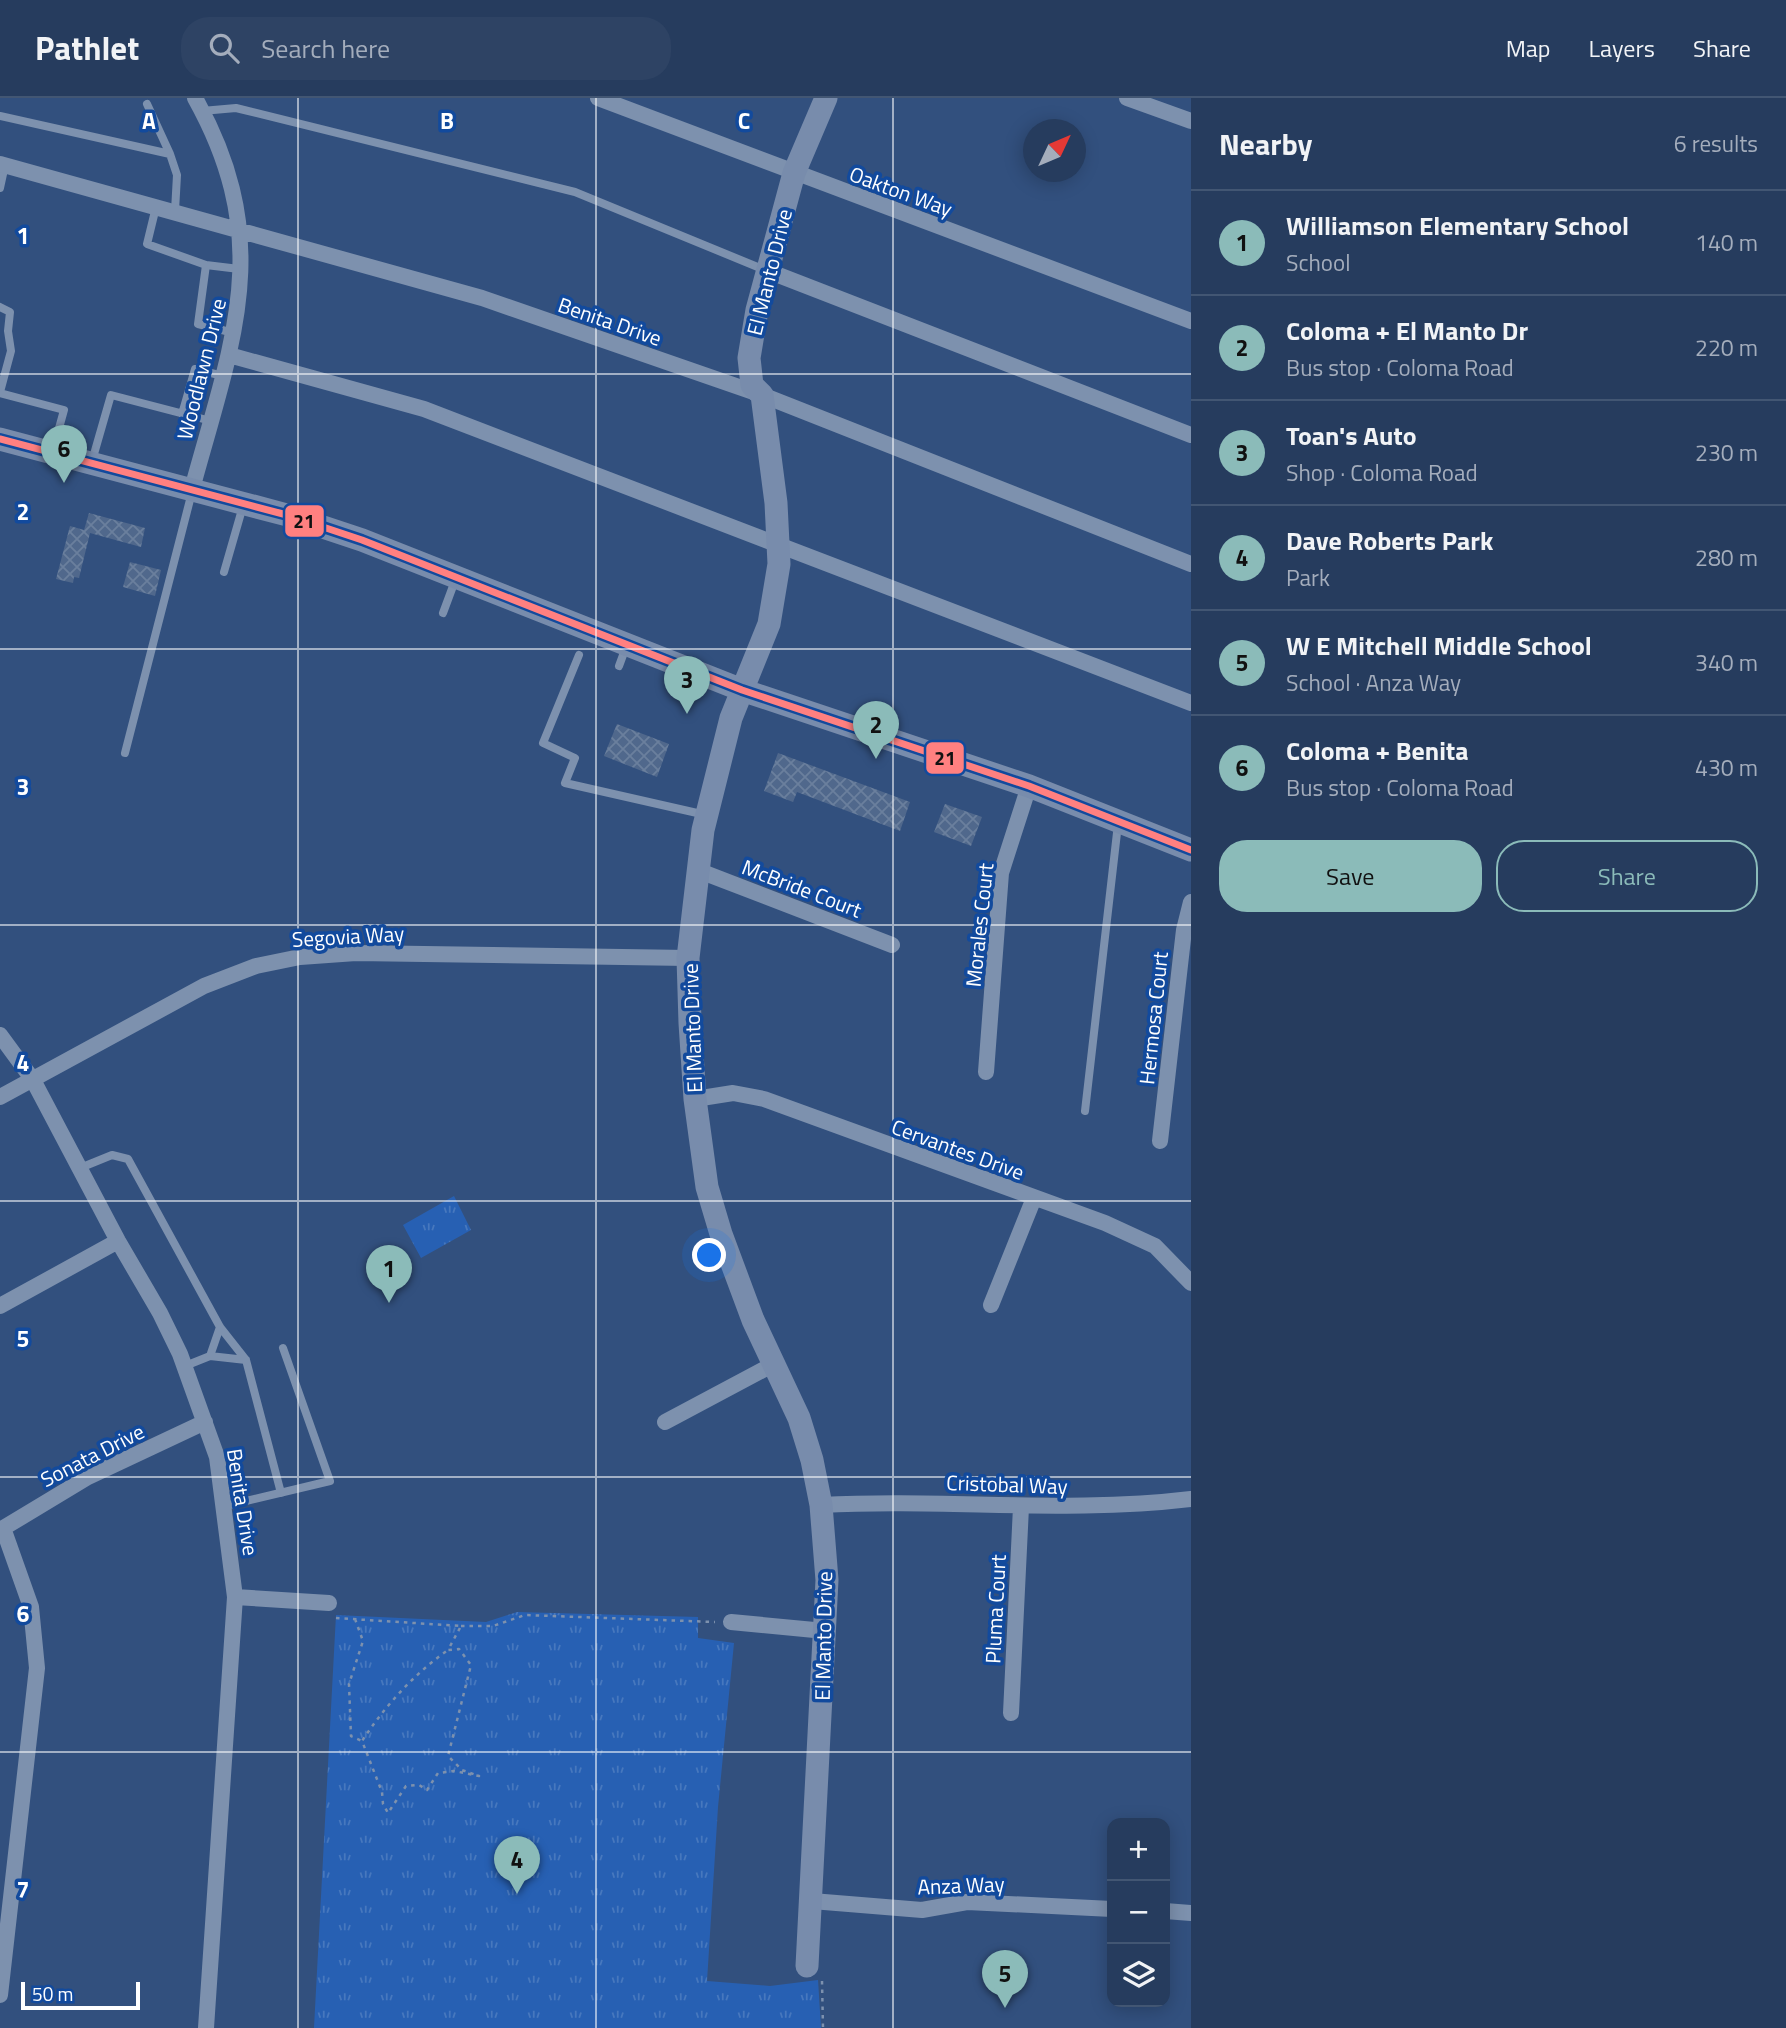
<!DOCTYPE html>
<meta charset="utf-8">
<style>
:root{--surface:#263c5e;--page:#2e4364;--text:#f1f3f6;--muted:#a4adbc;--line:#425673;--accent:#8bbbb9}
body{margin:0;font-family:"Titillium Web",sans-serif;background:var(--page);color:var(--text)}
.controls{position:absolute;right:21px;bottom:21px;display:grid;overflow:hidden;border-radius:14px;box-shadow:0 4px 18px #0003}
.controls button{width:63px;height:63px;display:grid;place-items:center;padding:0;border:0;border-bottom:2px solid var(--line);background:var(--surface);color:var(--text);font:35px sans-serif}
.compass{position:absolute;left:1023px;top:21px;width:63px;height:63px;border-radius:50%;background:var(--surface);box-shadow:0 4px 18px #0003;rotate:46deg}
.scale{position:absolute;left:21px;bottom:18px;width:119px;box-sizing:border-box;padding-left:7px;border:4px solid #fff;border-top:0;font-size:19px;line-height:24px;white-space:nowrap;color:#fff;-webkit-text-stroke:5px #124a9d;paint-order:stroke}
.you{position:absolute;left:710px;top:1158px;width:24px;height:24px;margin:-18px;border:5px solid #fff;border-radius:50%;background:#1a73e8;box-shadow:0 0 0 10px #1a73e833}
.badge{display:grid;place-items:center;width:46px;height:46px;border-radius:50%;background:var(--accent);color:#111;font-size:23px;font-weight:700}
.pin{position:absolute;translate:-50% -58px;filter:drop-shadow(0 2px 4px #0008)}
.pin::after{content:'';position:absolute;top:37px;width:24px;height:21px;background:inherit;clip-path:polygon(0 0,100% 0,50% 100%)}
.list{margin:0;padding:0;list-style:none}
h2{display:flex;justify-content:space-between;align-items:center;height:91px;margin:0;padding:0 28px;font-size:30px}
h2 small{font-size:23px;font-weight:400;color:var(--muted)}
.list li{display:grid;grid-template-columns:46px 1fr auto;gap:21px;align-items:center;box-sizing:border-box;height:105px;padding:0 28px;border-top:2px solid var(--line)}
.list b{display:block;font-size:26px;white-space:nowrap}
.list p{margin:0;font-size:23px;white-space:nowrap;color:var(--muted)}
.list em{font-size:23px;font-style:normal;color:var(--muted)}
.actions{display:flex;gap:14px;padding:21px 28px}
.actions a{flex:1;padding:16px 0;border:2px solid var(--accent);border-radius:28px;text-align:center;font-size:24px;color:var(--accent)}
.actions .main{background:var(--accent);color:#111}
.icon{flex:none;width:38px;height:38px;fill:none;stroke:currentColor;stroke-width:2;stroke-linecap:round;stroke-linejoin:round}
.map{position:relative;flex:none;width:1191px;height:1930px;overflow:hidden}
header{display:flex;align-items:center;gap:42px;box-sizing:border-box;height:98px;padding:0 35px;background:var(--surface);border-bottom:2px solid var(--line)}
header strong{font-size:33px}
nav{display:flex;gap:38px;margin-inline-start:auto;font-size:24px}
.search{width:490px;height:63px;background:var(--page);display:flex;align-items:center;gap:18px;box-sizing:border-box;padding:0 24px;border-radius:28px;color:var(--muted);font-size:26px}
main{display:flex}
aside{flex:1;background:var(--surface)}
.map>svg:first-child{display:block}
</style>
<header>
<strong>Pathlet</strong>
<div class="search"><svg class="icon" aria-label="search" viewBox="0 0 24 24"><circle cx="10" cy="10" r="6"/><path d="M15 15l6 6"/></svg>Search here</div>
<nav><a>Map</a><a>Layers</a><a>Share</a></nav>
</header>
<main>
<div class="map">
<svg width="1191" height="1930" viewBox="0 0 1191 1930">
<defs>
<pattern id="park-tufts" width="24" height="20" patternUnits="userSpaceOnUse" patternTransform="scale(1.75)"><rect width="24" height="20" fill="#2760b3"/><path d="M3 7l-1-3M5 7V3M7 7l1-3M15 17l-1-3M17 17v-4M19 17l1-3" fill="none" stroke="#4778be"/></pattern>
<pattern id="building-cross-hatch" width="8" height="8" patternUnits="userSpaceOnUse" patternTransform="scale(1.75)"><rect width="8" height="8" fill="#50688c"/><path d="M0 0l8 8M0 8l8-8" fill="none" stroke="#6a7f9d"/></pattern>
</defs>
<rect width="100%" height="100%" fill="#32507e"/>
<path fill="url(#park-tufts)" d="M454 1098 471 1132 421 1160 403 1127Z
M517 1514 698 1519V1540L734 1545 718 1709 707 1883 770 1888 818 1882 821 1930H314L336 1517 486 1524Z"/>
<path fill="url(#building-cross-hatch)" d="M89 415 145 430 141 449 90 435 79 480 74 479 73 485 56 481 70 428 84 432Z
M130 464 161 472 155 498 123 489Z
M617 626 669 646 657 679 604 658Z
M778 655 910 704 900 733 797 694 793 704 764 693Z
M945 706 982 719 971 748 934 734Z"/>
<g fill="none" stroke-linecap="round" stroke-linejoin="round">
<path stroke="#7d91ae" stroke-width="2.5" stroke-dasharray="3.5 5" stroke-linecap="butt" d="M336 1520 461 1528 448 1552 459 1551 471 1567 448 1658 462 1672 479 1678 454 1673 438 1675 427 1692 419 1687 406 1688 388 1715 383 1706 382 1694 362 1643C385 1608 414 1576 448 1552
M355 1521 363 1543 349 1586 351 1638 362 1643
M461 1528H493L525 1517 715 1524
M822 1883 823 1930"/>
<path stroke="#7d91ae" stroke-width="8" d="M202 13 236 10 575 94 765 172
M0 18 170 56 147 6
M170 56 177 77 175 113
M0 90 5 67
M156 109 147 146 206 167 239 171
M206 167 198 226 234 235
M0 209 10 214 8 233 11 253 0 294
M0 295 64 312 53 352
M182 316 195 271 223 278
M92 363 111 297 211 323
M224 474 243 408
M443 515 456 480
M579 557 543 645 575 660 565 685 706 717
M619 568 626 549
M125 655 192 394
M1085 1013 1118 726
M80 1070 112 1057 128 1061 220 1229 246 1262 281 1395
M210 1258 220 1229
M185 1268 210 1258 246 1262
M225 1408 330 1383 283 1250"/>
<path stroke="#7d91ae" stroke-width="16" d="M598 0 1191 223
M1127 0 1191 23
M0 66 482 200 762 297 1191 466
M768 173 1191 337
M229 257 424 311 1191 605
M192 391C232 244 276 145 195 0
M697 772 892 847
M0 937 33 982 118 1143 160 1215 180 1256 217 1359 235 1499 206 1930
M986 974 1001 775 1029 688
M0 999 204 888 256 868 300 859 356 855 688 860
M695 1001 733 995 764 1001 1105 1125 1155 1148 1191 1185
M1160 1043 1184 832 1191 804
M991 1207 1034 1100
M0 1208 118 1143
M665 1324 772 1267
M821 1407C945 1400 1067 1416 1191 1401
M0 1432 88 1379 205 1324
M235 1499 329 1505
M731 1524 825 1533
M1011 1615 1021 1409
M812 1803 922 1812 967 1804 1112 1811
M1165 1813 1191 1815
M0 1897 37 1570 31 1509 3 1430"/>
<path stroke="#788cac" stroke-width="23" d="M0 341 287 417 362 442 742 592 1029 688 1191 752
M807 1868 827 1482 821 1407 812 1362 799 1320 753 1222 721 1136 707 1089 695 1001 690 925 688 860 703 732 731 620 769 526 779 466 776 405 762 297 752 287 749 260 757 212 794 75 826 0"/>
<g stroke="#124a9d" stroke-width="12">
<path id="bus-1" d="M0 341 287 417 362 442 742 592 1029 688 1191 752"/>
</g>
<use href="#bus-1" stroke="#ff8080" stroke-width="7"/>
</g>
<path fill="none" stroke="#fff" stroke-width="2" stroke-opacity="0.55" d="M298 0V1930M596 0V1930M893 0V1930M0 276H1191M0 551H1191M0 827H1191M0 1103H1191M0 1379H1191M0 1654H1191"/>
<g text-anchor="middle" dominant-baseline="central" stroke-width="7" stroke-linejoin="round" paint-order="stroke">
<g font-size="21" fill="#fff" stroke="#124a9d">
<text transform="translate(901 93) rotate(20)">Oakton Way</text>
<text transform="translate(769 174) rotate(-76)">El Manto Drive</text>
<text transform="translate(610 223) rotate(19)">Benita Drive</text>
<text transform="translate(201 271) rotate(-76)">Woodlawn Drive</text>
<text transform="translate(802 790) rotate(21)">McBride Court</text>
<text transform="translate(979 827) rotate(-84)">Morales Court</text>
<text transform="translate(348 838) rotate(-3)">Segovia Way</text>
<text transform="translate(1153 920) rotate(-84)">Hermosa Court</text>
<text transform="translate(692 930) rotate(-92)">El Manto Drive</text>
<text transform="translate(958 1051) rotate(20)">Cervantes Drive</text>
<text transform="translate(92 1357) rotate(-27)">Sonata Drive</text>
<text transform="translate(1007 1386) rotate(2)">Cristobal Way</text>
<text transform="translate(243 1404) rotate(81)">Benita Drive</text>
<text transform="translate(995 1511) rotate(-87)">Pluma Court</text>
<text transform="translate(823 1538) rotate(-89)">El Manto Drive</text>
<text transform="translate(961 1787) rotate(-2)">Anza Way</text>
</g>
</g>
<g font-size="23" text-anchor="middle" font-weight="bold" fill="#fff" stroke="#124a9d" stroke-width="7" stroke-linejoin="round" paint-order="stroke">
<text x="149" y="31">A</text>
<text x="447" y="31">B</text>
<text x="744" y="31">C</text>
<text x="23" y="146">1</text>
<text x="23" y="422">2</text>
<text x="23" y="697">3</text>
<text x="23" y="973">4</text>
<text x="23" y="1249">5</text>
<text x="23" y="1524">6</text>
<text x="23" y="1800">7</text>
</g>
<g stroke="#124a9d" stroke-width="2.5">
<rect x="284" y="406" width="41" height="34" rx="7" fill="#ff8080"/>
<rect x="925" y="643" width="40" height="34" rx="7" fill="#ff8080"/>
</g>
<g font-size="19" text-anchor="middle" font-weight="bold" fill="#111">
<text x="304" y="430">21</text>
<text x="945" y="667">21</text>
</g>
</svg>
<div class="controls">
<button>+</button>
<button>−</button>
<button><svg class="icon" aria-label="layers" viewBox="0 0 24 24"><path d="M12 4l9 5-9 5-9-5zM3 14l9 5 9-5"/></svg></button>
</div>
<svg class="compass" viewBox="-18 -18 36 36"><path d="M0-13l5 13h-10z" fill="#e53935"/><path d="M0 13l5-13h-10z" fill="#a4adbc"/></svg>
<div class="scale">50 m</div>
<div class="you"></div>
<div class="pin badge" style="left:389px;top:1205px">1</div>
<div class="pin badge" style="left:876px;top:661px">2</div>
<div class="pin badge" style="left:687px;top:616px">3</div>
<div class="pin badge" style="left:517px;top:1796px">4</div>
<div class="pin badge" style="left:1005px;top:1910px">5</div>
<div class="pin badge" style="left:64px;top:385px">6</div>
</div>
<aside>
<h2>Nearby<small>6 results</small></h2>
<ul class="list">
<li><span class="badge">1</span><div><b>Williamson Elementary School</b><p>School</p></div><em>140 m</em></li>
<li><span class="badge">2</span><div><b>Coloma + El Manto Dr</b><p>Bus stop · Coloma Road</p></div><em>220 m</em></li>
<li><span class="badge">3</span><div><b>Toan's Auto</b><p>Shop · Coloma Road</p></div><em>230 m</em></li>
<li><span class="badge">4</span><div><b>Dave Roberts Park</b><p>Park</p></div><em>280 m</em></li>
<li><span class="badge">5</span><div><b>W E Mitchell Middle School</b><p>School · Anza Way</p></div><em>340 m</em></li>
<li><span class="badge">6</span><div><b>Coloma + Benita</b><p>Bus stop · Coloma Road</p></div><em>430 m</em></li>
</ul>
<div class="actions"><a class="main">Save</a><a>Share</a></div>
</aside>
</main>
